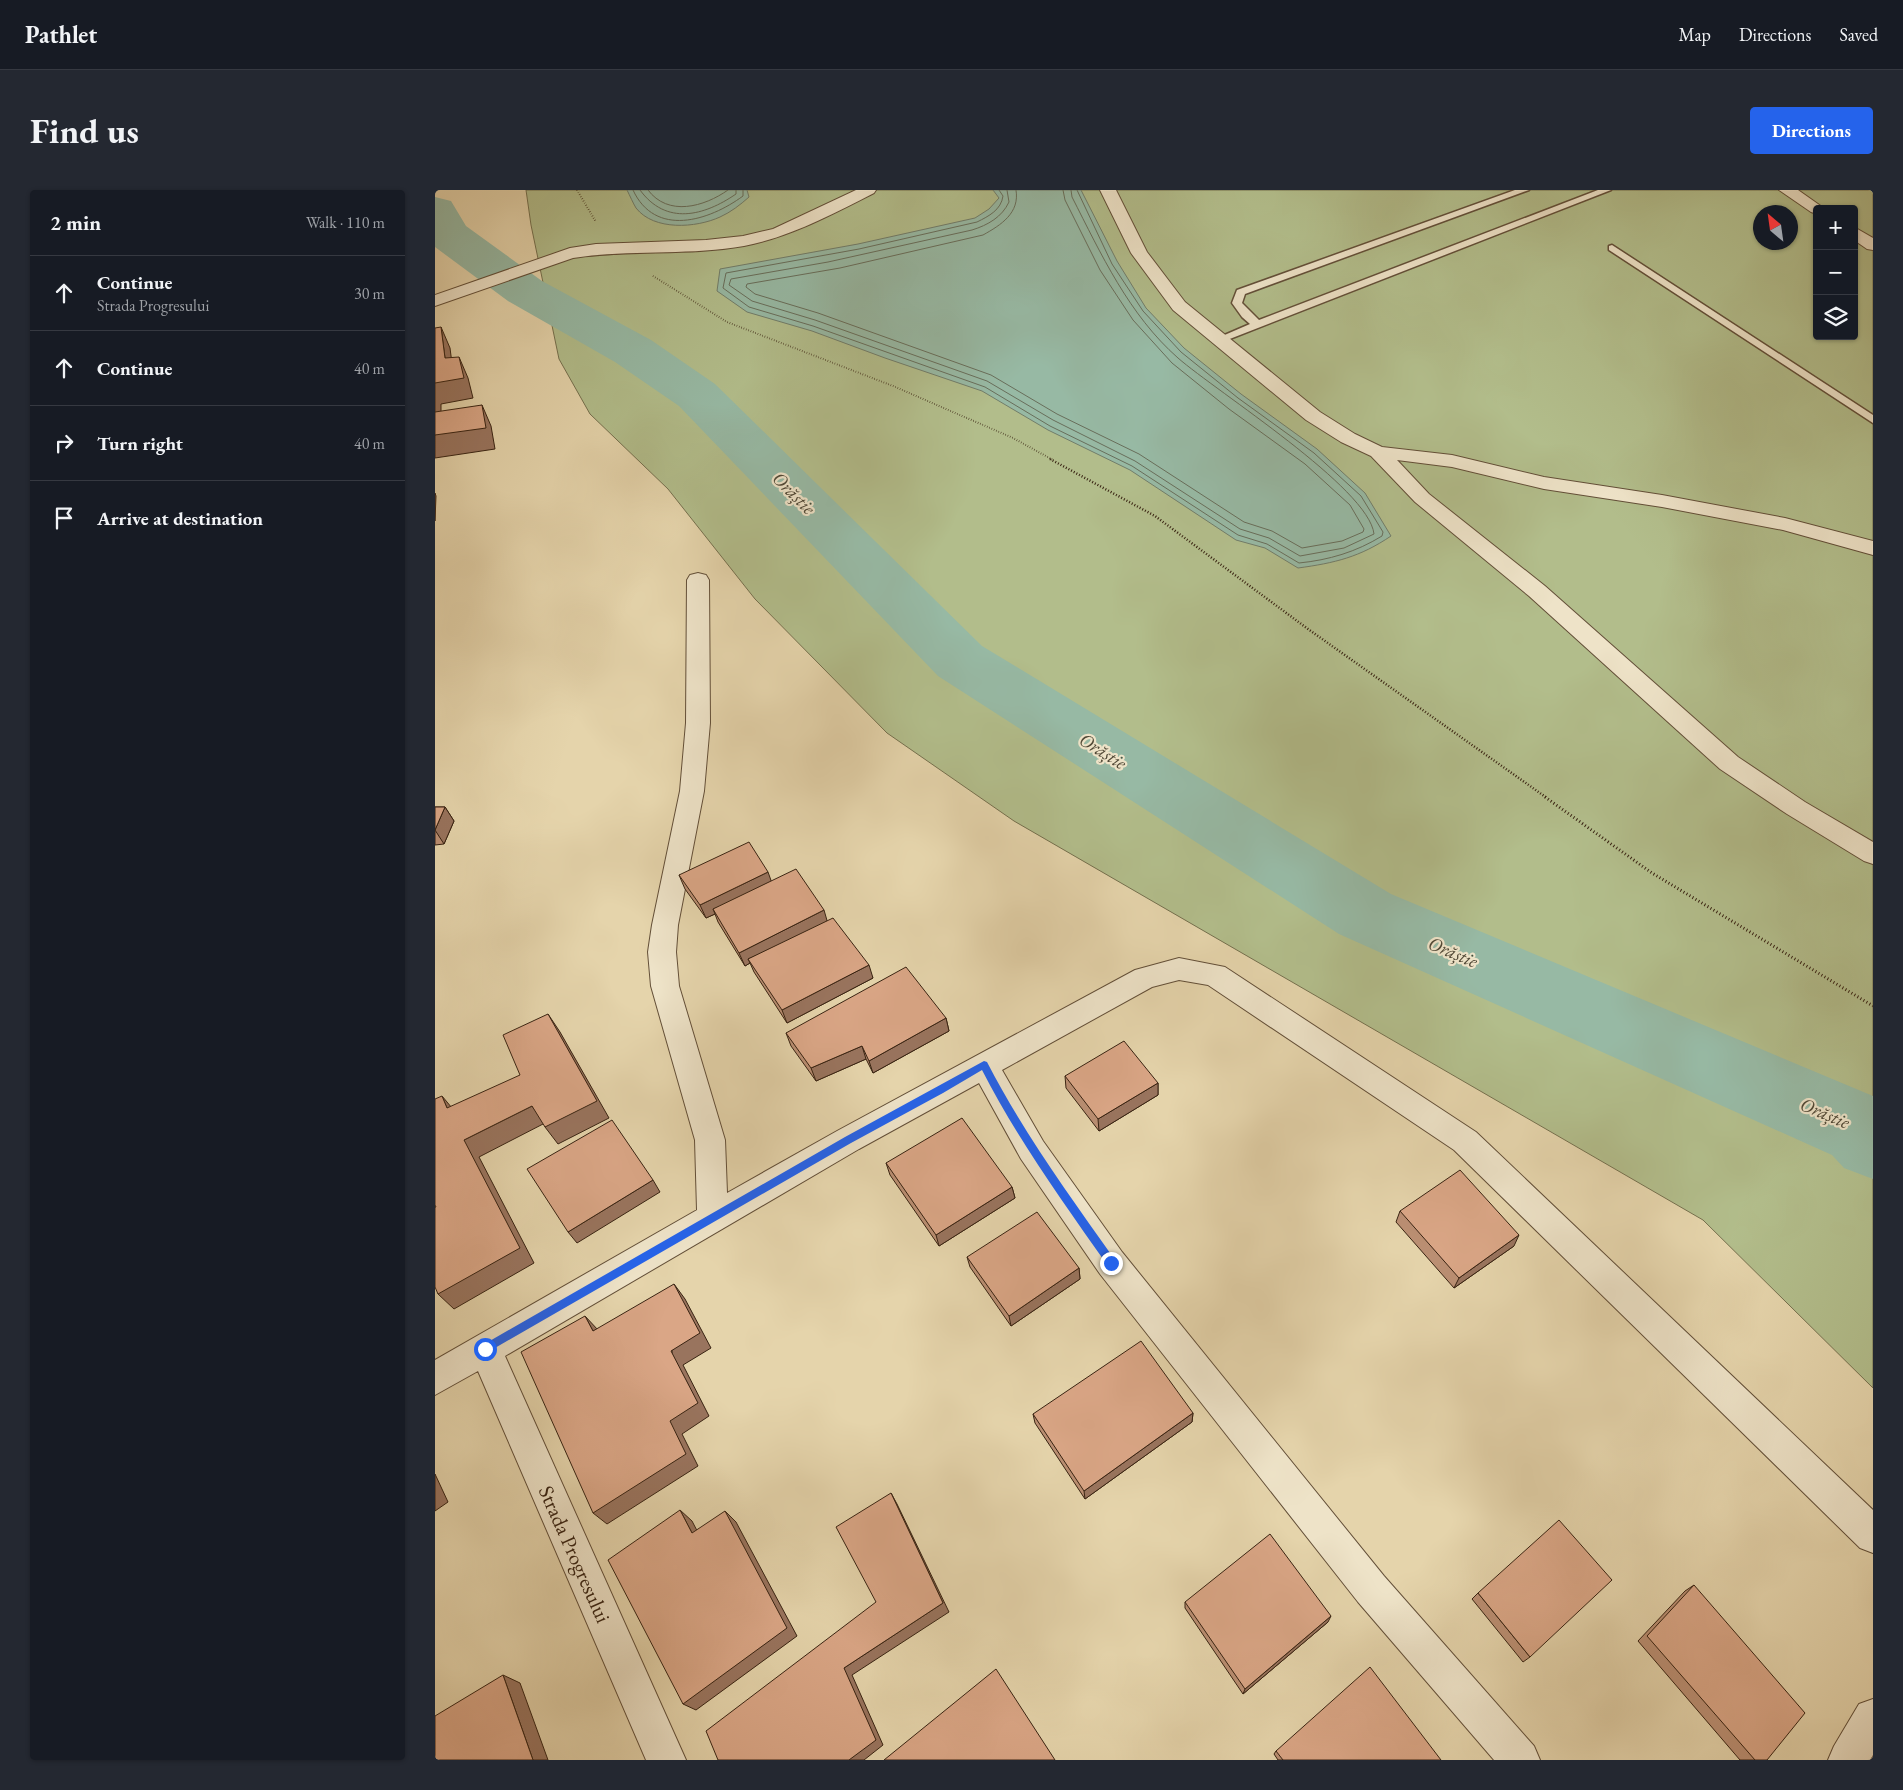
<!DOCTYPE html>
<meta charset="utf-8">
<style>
:root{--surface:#171b24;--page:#242831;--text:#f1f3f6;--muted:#9ea1a6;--line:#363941;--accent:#2563eb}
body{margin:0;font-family:"EB Garamond",serif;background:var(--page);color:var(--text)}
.controls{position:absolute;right:15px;top:15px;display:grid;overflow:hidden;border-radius:5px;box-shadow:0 1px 4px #0004}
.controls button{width:45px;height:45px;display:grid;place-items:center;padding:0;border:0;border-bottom:1px solid var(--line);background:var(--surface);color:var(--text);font:25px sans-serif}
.compass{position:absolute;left:1318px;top:15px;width:45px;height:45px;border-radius:50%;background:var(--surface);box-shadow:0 1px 4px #0004;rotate:331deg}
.stop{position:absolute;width:15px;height:15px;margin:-11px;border:4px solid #2563eb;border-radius:50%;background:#fff}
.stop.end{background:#2563eb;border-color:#fff;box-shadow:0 1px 5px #0008}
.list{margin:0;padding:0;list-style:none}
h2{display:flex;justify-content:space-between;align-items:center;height:65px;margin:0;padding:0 20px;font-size:21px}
h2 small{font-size:16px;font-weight:400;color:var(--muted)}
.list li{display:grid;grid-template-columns:32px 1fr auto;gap:15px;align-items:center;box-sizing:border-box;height:75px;padding:0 20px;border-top:1px solid var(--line)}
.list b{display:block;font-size:19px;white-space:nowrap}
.list p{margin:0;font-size:16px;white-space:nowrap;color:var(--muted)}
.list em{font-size:16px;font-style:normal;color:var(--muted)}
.icon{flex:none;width:28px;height:28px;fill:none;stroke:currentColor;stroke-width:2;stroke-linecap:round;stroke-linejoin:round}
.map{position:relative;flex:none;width:1438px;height:1570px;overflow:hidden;border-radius:5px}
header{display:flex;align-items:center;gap:30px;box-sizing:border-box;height:70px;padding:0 25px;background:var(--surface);border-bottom:1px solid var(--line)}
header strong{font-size:24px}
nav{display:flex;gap:28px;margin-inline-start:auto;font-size:18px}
.intro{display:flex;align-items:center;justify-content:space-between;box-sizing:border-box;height:120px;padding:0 30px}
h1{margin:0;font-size:35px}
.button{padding:12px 22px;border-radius:5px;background:var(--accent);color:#fff;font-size:18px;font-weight:700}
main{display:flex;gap:30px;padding:0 30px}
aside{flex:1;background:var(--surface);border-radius:5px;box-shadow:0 1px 4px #0004}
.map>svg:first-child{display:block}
</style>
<header>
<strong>Pathlet</strong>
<nav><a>Map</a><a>Directions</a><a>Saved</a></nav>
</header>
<div class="intro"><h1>Find us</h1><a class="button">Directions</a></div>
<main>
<aside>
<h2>2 min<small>Walk · 110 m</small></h2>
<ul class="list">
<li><svg class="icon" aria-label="ahead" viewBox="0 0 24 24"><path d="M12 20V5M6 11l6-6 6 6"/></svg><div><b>Continue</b><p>Strada Progresului</p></div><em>30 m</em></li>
<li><svg class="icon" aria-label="ahead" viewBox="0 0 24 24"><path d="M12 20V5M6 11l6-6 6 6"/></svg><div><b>Continue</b></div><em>40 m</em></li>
<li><svg class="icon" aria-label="right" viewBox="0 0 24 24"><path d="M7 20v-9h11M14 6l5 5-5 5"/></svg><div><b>Turn right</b></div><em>40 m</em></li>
<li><svg class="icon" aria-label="arrive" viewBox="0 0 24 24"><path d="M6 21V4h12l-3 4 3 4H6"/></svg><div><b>Arrive at destination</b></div></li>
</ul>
</aside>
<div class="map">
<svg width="1438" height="1570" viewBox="0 0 1438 1570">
<rect width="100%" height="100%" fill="#e5d4ab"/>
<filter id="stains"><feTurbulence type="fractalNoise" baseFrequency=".004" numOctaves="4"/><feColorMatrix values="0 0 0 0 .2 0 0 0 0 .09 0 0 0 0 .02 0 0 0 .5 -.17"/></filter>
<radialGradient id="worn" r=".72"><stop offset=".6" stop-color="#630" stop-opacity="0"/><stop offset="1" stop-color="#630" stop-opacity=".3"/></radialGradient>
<path fill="#b2bd8b" stroke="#75704e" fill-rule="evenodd" d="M91 0H1438V1198L1268 1030 579 631 452 543 320 409 233 299 155 224 124 169 96 35ZM1382 19H1419V146H1382ZM1326 22H1356V52H1326Z"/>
<path fill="#97b9a4" stroke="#717d6a" d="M192 0H312L314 7C305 15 296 22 285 27 261 38 219 41 201 18 198 13 195 6 192 0Z
M558 0H646L682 71 711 118 749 158 806 204 882 259 930 303 956 346C925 367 900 373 863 378L830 358 801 350 695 280 613 240 547 201 450 168 377 141 312 122 282 101 285 79 423 54 540 28 554 19 564 8Z"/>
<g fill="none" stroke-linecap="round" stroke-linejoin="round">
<path stroke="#686e5b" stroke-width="1" d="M198 0C220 48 274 31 308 6V0
M205 0C231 36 269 26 301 4V0
M213 0C233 27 269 17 293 0
M564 0 568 6C566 20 554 26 542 32L424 59 291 83 288 98 314 117 378 136 550 197 615 236 697 276 803 345 832 354 864 373C894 370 921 362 947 346L948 342 926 306 879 263 803 208 746 162 708 121 677 74 642 0
M572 0 574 12C567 27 553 35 537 40L393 72 296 89 294 95 317 111 380 130 552 191 618 230 700 271 805 339 834 348 865 366 909 358 939 344C934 298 782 202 743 168 694 125 666 64 637 7L636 0
M581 0C585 23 566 35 548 45L405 78 312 94 311 97 320 104 383 123 556 185 622 224 704 264 809 332 837 341 867 358 907 351 928 342 929 339 915 315 870 274 794 219 737 173 698 130 665 80 630 10 628 0"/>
<path fill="#97b9a4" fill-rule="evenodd" d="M0 7 16 11 31 36 107 91 216 150 280 194 547 456 956 704 1438 906V989L1409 978 1397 965 904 744 503 486 244 216 180 172 73 111 0 57Z"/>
<g stroke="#634f38" stroke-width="3">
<path id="service" d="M1080 0H1094L810 104 807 113 824 130 1163 0H1176L787 152H779L778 150 815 134 807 127 797 113 802 100Z
M1177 55 1438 225V233L1174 60V56Z"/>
</g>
<g stroke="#634f38" stroke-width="2">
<path id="minor" d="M421 0H441L439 3C396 25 355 47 309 56 253 66 194 59 138 68L0 116V105L135 58 161 54 271 50 308 46 338 39Z
M665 0H681L712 62 750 112 885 222 920 244 947 257 1017 265 1109 287 1227 305 1350 328 1438 351V365L1348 340 1227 317 1109 299 1017 277 962 270 994 304 1110 396 1303 567 1370 612 1438 652V674L1429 671 1352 624 1285 579 1094 406 980 312 936 266 906 252 871 230 738 120 696 63Z
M1344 0H1363L1390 19H1382V24L1376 22Z
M1419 37 1438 48V60L1432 59 1419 50Z
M263 383 271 385 274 390 275 533 269 601 243 735 241 762 244 796 290 950 292 1003 402 941 700 780 744 768 790 777 1041 942 1438 1320V1363L1425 1358 1019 960 773 795 744 790 717 797 567 880 608 951 687 1062 949 1386 1099 1556 1105 1570H1059L923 1412 665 1084 586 969 544 893 424 959 70 1166 251 1570H211L43 1181 0 1205V1170L262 1020 260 950 216 796 213 762 217 735 245 601 251 533 252 390 255 385Z
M1438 1509V1565L1435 1570H1393L1399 1556 1424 1514Z"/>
</g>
<path stroke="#382312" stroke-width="2" stroke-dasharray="0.5 2" stroke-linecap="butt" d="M142 0 161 32
M218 86 292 132 458 196 578 248 618 270"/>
<path stroke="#382312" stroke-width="2.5" stroke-dasharray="1 2" stroke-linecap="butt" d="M615 269 720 326 873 439 1112 608"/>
<path stroke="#382312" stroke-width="3" stroke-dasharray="1 2.5" stroke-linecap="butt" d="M1110 607 1217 683 1438 816"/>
<use href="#service" fill="#eee3c8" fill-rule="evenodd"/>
<use href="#minor" fill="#eee3c8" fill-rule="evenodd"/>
</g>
<path fill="#bb8f73" stroke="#382312" d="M0 617H10L19 631 9 654 0 655Z
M244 685 336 691 392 731 438 788 352 833 319 782 315 773 310 776 283 732 280 724 271 728 250 699Z
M511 828 514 841 438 883 431 869 381 891 356 856 351 843Z
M630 886 723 893V905L664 941 631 898Z
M451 973 577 997 580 1008 504 1056 455 985Z
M965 1021 1079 1056 1019 1098 961 1032Z
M532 1067 644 1078 645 1089 576 1136 535 1077Z
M758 1223 757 1232 650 1309 600 1233 598 1224Z
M1259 1395 1332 1570H1305L1203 1451 1250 1401Z
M1043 1403 1095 1467 1088 1472 1037 1409Z
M750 1412 893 1432 808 1504 750 1418Z
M841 1561 1006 1570H843L839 1564Z"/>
<path fill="#99745e" stroke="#382312" d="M6 137 15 158 19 189 10 168Z
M24 167 33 188 38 208 6 214V244L0 231V193Z
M47 215 56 236 60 259 0 268V245Z
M0 303 1 306 0 331Z
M10 617 19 631 9 654 0 640Z
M333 682 338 696 278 719 280 724 271 728 265 715Z
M389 720 393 734 313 769 315 773 310 776 304 763Z
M434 775 438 788 352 833 347 820Z
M113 824 125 842 174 928 123 954 110 937Z
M511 828 514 841 438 883 434 871Z
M427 856 431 869 381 891 376 878Z
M723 893V905L664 941 663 929Z
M7 906 22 924 12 918Z
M97 916 110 933 44 967 99 1073 19 1119 3 1104 29 950Z
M218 990 225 1002 142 1053 133 1042Z
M577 997 580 1008 504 1056 501 1045Z
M1084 1045 1079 1056 1019 1098 1024 1088Z
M644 1078 645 1089 576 1136 574 1126Z
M239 1094 250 1109 276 1158 248 1175 274 1226 247 1244 263 1276 172 1334 158 1323 235 1231Z
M150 1126 163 1140 158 1141Z
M758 1223 757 1232 650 1309 649 1301Z
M0 1284 13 1312 0 1321Z
M456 1303 462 1314 514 1422 417 1485 448 1555 429 1570H414L409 1478 508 1413Z
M245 1320 257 1331 269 1354 257 1343Z
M290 1321 301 1332 362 1446 261 1520 248 1514Z
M896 1426 893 1432 808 1504 810 1499Z
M68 1485 85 1493 113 1570H98Z"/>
<path fill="#daa686" stroke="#382312" d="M6 137 10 168 24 167 29 188 0 193V138Z
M47 215 51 238 0 245V222Z
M0 617H10L0 640Z
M314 652 333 682 265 715 244 685Z
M361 679 389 720 304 763 278 719Z
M398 728 434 775 347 820 313 769Z
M471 777 511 828 434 871 427 856 376 878 351 843Z
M113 824 162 911 110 937 97 916 29 950 85 1058 3 1104 0 1097V1017H1L0 1015V909L7 906 12 918 85 885 68 845Z
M689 851 723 893 663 929 630 886Z
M527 928 577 997 501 1045 451 973Z
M177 930 218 990 133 1042 92 979Z
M1025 980 1084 1045 1024 1088 965 1021Z
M602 1022 644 1078 574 1126 532 1067Z
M239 1094 265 1143 236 1161 263 1213 235 1231 251 1264 158 1323 86 1162 150 1126 158 1141Z
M706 1151 758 1223 649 1301 598 1224Z
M456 1303 508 1413 409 1478 441 1550 414 1570H283L271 1541 441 1412 401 1337Z
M245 1320 257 1343 290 1321 352 1438 248 1514 173 1370Z
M1124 1330 1177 1390 1095 1467 1043 1403Z
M835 1344 896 1426 810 1499 750 1412Z
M1259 1395 1370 1523 1332 1570H1320L1212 1446Z
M935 1477 1006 1570H848L841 1561Z
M561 1479 620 1570H449Z
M68 1485 98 1570H0V1526Z"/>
<path fill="#2563eb" d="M549 871 552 872C588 942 634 1005 680 1070V1076H673C628 1012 583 950 547 880L508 903 416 953 53 1162H46V1156L410 947Z"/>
<g text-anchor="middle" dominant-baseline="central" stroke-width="4.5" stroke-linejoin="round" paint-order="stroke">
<g font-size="19" font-style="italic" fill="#504836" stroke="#eee3c8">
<text transform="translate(359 303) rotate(45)">Orăștie</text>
<text transform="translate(668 561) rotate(32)">Orăștie</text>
<text transform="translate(1018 762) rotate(23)">Orăștie</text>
<text transform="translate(1390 923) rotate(23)">Orăștie</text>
</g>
<g font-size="21" fill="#382312" stroke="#eee3c8">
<text transform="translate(140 1364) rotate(66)">Strada Progresului</text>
</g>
</g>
<rect width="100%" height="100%" filter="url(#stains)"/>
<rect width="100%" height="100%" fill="url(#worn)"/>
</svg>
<div class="controls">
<button>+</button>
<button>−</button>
<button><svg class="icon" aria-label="layers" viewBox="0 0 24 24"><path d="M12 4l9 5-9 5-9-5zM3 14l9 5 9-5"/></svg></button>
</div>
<svg class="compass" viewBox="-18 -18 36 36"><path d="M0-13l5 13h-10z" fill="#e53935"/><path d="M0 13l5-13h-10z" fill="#9ea1a6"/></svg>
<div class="stop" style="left:50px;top:1159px"></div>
<div class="stop end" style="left:676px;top:1073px"></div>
</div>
</main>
